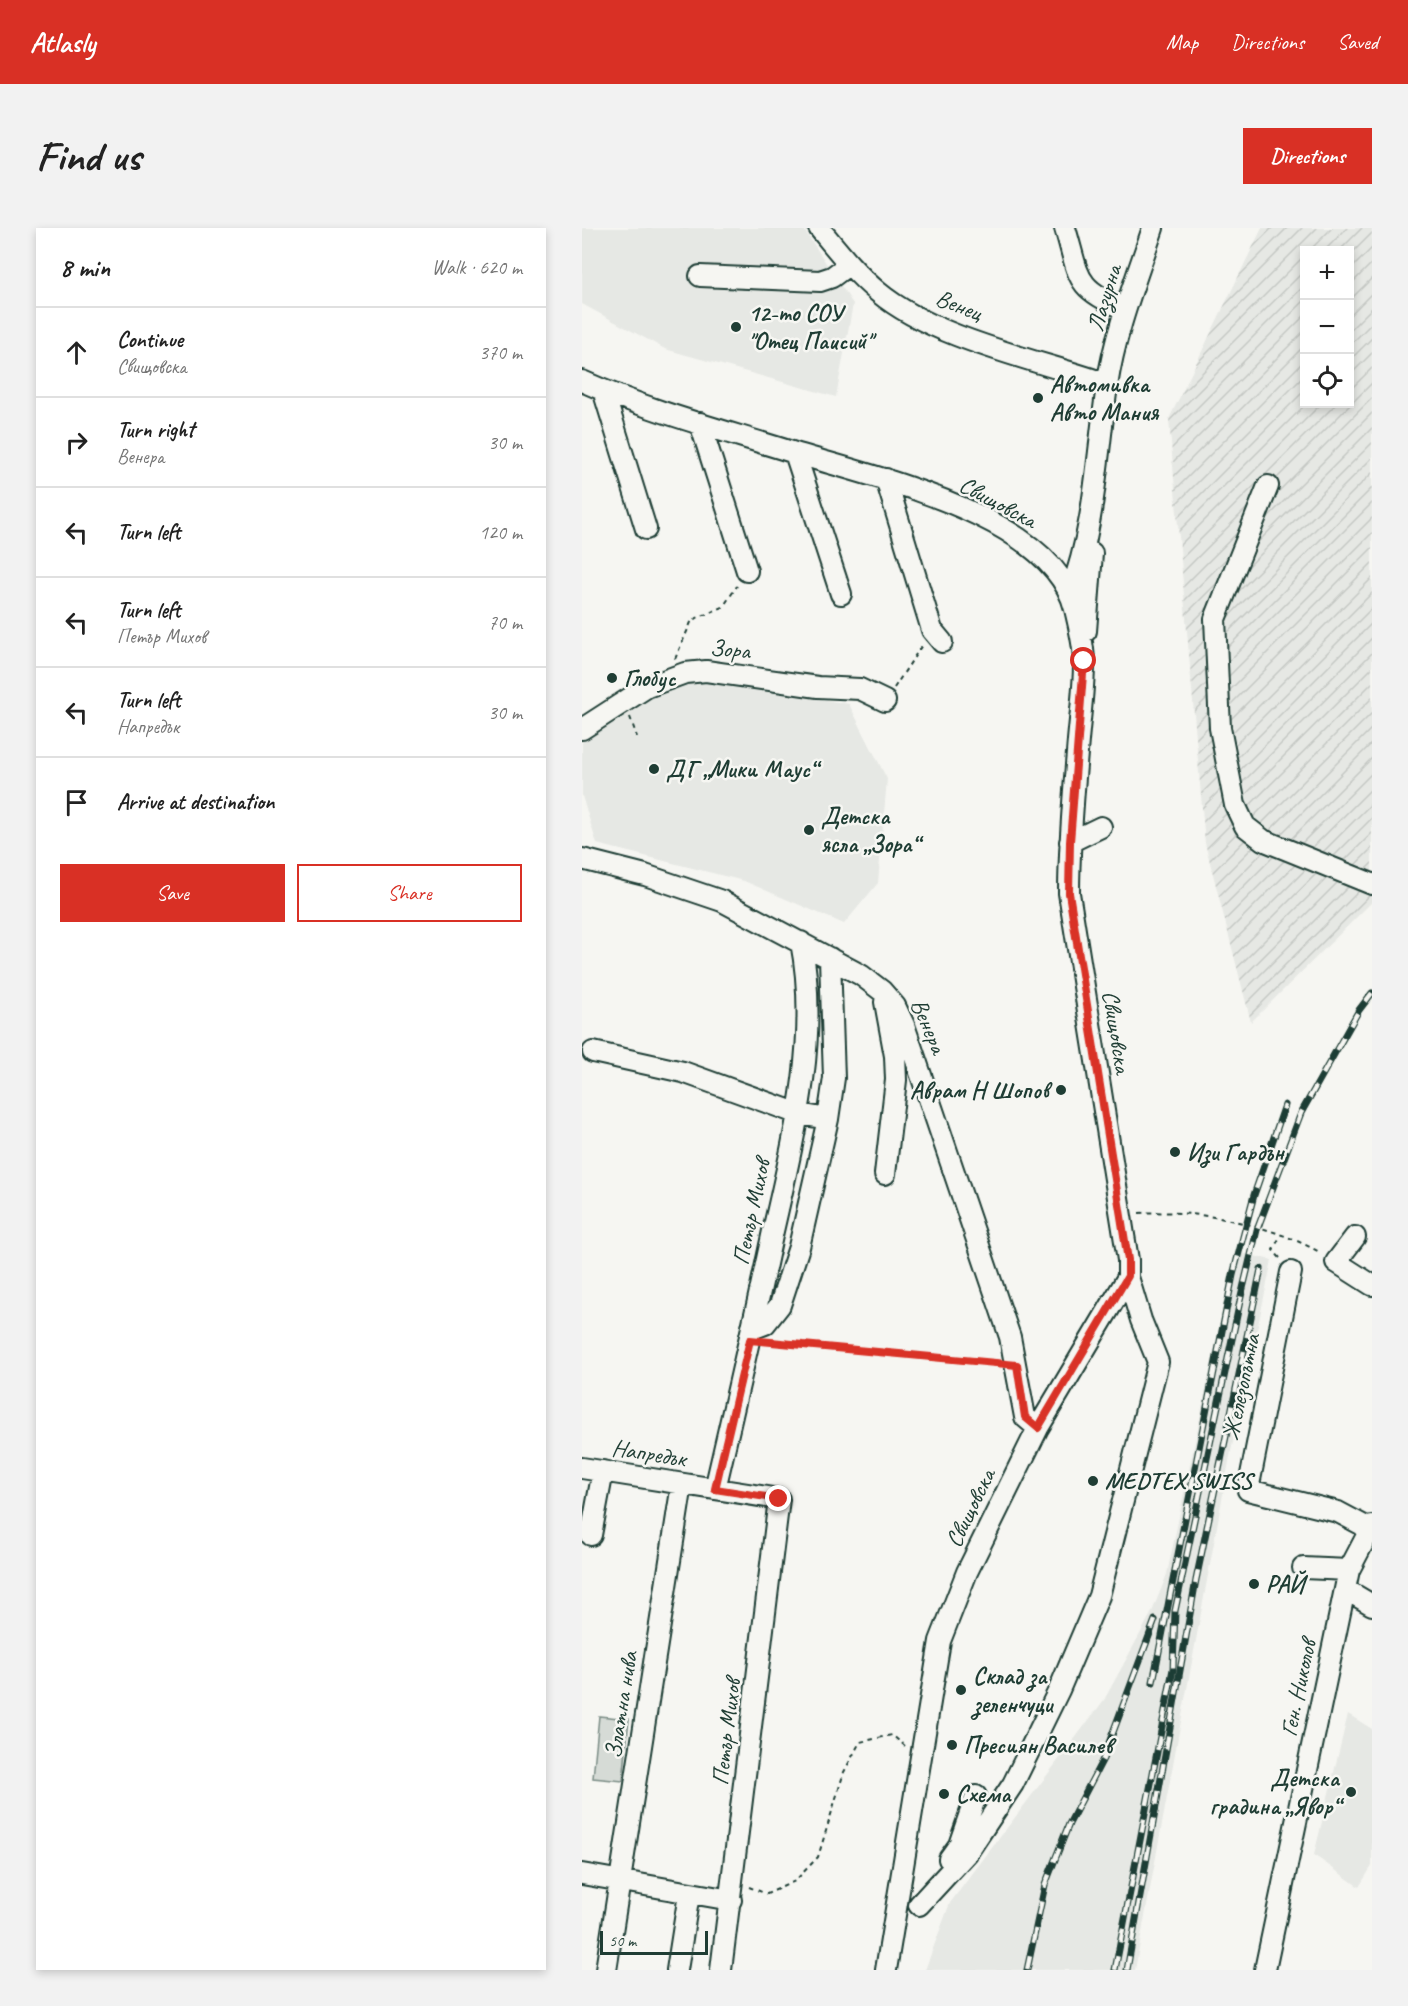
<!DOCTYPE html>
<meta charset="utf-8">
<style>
:root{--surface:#fff;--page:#f2f2f2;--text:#222;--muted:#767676;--line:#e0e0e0;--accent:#d93025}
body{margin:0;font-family:Caveat,sans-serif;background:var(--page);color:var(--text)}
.controls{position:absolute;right:18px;top:18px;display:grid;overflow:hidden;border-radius:0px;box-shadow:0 3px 9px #0003}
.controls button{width:54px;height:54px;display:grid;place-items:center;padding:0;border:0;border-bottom:2px solid var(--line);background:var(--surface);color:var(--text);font:30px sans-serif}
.scale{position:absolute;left:18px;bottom:15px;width:108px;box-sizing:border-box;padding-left:6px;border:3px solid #1f3d34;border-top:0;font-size:16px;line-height:21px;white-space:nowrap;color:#1f3d34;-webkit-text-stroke:4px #f6f6f2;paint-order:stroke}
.stop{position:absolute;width:18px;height:18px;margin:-14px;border:4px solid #d93025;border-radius:50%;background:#fff}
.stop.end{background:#d93025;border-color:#fff;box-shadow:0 2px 6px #0008}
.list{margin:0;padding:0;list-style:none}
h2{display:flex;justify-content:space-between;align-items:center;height:78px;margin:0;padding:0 24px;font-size:26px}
h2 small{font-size:20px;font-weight:400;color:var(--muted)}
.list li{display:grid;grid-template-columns:39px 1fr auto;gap:18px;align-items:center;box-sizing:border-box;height:90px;padding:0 24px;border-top:2px solid var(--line)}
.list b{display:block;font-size:22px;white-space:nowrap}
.list p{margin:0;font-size:20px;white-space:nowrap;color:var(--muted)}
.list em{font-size:20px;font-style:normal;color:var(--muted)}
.actions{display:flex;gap:12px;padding:18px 24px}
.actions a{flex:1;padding:14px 0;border:2px solid var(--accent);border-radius:0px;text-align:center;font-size:21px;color:var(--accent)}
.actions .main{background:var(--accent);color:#fff}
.icon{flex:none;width:33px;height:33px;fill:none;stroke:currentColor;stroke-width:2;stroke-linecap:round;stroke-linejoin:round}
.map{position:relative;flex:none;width:790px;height:1742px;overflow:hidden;border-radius:0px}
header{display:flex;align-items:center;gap:36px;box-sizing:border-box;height:84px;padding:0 30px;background:var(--accent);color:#fff}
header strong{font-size:28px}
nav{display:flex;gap:33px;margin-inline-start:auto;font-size:21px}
.intro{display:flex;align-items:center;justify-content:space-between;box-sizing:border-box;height:144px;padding:0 36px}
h1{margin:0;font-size:42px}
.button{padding:15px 27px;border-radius:0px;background:var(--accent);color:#fff;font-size:21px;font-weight:700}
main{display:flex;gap:36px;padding:0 36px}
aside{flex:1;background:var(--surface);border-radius:0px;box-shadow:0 3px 9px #0003}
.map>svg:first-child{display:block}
</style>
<header>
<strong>Atlasly</strong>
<nav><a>Map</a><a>Directions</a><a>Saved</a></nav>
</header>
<div class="intro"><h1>Find us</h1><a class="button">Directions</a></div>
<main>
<aside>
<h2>8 min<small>Walk · 620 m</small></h2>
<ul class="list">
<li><svg class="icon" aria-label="ahead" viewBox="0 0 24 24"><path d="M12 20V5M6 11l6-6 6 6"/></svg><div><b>Continue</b><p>Свищовска</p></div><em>370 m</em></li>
<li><svg class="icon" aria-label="right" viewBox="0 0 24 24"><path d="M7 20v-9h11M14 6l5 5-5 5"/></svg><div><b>Turn right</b><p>Венера</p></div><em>30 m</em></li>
<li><svg class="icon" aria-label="left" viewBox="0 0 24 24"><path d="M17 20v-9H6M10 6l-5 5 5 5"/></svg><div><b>Turn left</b></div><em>120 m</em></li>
<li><svg class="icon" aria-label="left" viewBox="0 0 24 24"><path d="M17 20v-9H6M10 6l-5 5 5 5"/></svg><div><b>Turn left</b><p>Петър Михов</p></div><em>70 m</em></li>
<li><svg class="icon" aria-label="left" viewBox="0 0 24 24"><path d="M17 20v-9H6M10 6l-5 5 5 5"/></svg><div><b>Turn left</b><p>Напредък</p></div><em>30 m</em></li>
<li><svg class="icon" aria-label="arrive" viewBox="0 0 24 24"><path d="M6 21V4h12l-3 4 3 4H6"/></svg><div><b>Arrive at destination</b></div></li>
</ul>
<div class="actions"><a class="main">Save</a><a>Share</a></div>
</aside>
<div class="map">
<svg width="790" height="1742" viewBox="0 0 790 1742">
<defs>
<pattern id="industrial-furrows" width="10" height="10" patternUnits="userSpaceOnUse" patternTransform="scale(1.5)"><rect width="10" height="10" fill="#e6e8e4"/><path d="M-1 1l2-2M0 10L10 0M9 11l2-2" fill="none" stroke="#c5c8c4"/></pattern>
</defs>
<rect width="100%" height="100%" fill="#f6f6f2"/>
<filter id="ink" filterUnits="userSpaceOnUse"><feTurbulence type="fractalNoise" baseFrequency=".0167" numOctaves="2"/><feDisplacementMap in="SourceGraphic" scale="12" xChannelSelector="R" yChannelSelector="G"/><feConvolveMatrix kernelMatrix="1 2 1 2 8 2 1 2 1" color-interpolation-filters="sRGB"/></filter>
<g filter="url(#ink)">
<path fill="#e6e8e4" d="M0 0H221L271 76 254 169 83 121 0 76Z
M129 452 267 476 305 551 296 655 262 696 162 653 15 616 0 568V514L73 463Z
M653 1024 690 1032 648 1228 553 1742H343L368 1675 522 1472 570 1384 585 1346Z
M766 1486 790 1501V1638L777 1659 732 1627Z"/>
<path fill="url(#industrial-furrows)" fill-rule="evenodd" d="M680 0H790V674L669 794 623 615 587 191ZM722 22H768V176H722Z"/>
<path fill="#d6dbd6" stroke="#7a8c85" stroke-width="1.5" d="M17 1488 47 1491 41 1553 11 1550Z"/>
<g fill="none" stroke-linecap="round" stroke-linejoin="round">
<g stroke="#1f3d34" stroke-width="24">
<path id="minor" d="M237 0C256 23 273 45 296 64 352 111 456 132 525 156
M483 0C498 50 492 60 543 81
M118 48 238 53 250 49 266 37
M0 153C67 183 140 202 210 224 290 249 470 287 493 381 497 398 502 417 502 435 502 465 497 495 495 525 491 572 487 618 487 665L546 1032V1049L456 1200 385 1344 358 1413 304 1742
M21 162 64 301
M118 195 165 343
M213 225 259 366
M304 251 350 402 360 414
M686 258 633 391 638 500 653 577 663 598 681 612 790 656
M488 365C513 300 515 227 525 158 533 104 554 51 571 0
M504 403 510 325
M0 501 65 459 103 445 124 443 236 459 278 461 303 473
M488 614 519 599
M0 631 63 647 140 673 279 747 300 763 313 778 322 797 428 1109 443 1189 456 1200
M11 824 101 844 217 886 246 891
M303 946 314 852 313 828 303 774
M773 1009 754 1034 790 1057
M709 1044 666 1262 756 1284 788 1301
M170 1101 183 1096 198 1077 217 1019 246 891 252 850 248 730
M0 1240 197 1271 139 1742
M133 1261C153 1175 173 1089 191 1003 212 910 238 809 219 714
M9 1307 21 1243
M721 1340 767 1342
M763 1361 790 1377
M367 1631 377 1617 394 1568
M0 1646 149 1672
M337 1677 385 1625 431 1556 477 1462 517 1368 576 1134 559 1092 546 1049
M24 1742 100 1256
M95 1742 107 1666
M683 1742 767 1342 790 1298"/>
</g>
<path stroke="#1f3d34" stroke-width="2" stroke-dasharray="4.5 4.5" stroke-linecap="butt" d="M93 431 110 392 141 379 155 358
M312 460 340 417
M48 489 55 509
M557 985C614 981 689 996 739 1025
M698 1030 691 1022 699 1007
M187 1113 417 1135
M167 1659 185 1666 213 1653 236 1629 262 1544 278 1514 310 1507 323 1518"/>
<use href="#minor" stroke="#f6f6f2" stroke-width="20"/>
<g stroke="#1f3d34" stroke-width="7">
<path id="rail" d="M571 1454 651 1047 672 967 703 877
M445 1742 463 1657 487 1596 521 1531 573 1392
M533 1742 591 1441 593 1383 658 1073 675 1002 719 885 777 782 790 765
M545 1742 614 1352 679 1041"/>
</g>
<use href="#rail" stroke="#f6f6f2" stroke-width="4.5" stroke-dasharray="14" stroke-linecap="butt"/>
</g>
</g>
<g fill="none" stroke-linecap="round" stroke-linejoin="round" filter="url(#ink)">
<path stroke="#d93025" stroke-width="8" d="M197 1271 133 1261 168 1112 435 1137 443 1189 456 1200 546 1048V1032L487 665 488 614 502 433"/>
</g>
<g fill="#1f3d34" stroke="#f6f6f2" stroke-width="2">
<circle cx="154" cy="99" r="6"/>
<circle cx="456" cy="170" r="6"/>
<circle cx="30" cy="450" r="6"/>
<circle cx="72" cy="541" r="6"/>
<circle cx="227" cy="602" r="6"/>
<circle cx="479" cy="862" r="6"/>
<circle cx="593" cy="924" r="6"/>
<circle cx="511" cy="1253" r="6"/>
<circle cx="672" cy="1356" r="6"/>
<circle cx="379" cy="1462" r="6"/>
<circle cx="370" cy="1517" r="6"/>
<circle cx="769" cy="1564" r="6"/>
<circle cx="362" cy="1566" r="6"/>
</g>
<g text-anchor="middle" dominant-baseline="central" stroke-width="5" stroke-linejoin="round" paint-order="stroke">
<g font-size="24" fill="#1f3d34" stroke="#f6f6f2">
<text transform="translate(522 70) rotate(-73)">Лазурна</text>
<text transform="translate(377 77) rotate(22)">Венец</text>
<text transform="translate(416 274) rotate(28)">Свищовска</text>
<text transform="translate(148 421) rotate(5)">Зора</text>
<text transform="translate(347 798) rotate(67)">Венера</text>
<text transform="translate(535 804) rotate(81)">Свищовска</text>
<text transform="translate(169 984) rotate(-78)">Петър Михов</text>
<text transform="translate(659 1159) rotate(-78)">Железопътна</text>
<text transform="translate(67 1225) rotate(9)">Напредък</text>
<text transform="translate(388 1280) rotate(-64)">Свищовска</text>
<text transform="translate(716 1460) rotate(-78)">Ген. Николов</text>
<text transform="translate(39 1477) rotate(-81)">Златна нива</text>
<text transform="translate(144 1504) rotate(-83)">Петър Михов</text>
</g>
<g font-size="24" font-weight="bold" fill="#1f3d34" stroke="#f6f6f2" text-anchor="start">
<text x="166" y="85">12-то СОУ<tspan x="166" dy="28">"Отец Паисий"</tspan></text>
<text x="468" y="156">Автомивка<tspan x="468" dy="28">Авто Мания</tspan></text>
<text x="42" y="450">Глобус</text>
<text x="84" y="541">ДГ „Мики Маус“</text>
<text x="239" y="588">Детска<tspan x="239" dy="28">ясла „Зора“</tspan></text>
<text x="467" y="862" text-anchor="end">Аврам Н Шопов</text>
<text x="605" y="924">Изи Гардън</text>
<text x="523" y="1253">MEDTEX SWISS</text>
<text x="684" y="1356">РАЙ</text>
<text x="391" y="1448">Склад за<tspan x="391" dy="28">зеленчуци</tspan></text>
<text x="382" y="1517">Пресиян Василев</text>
<text x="757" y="1550" text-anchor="end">Детска<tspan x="757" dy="28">градина „Явор“</tspan></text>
<text x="374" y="1566">Схема</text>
</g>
</g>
</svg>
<div class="controls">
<button>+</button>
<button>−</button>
<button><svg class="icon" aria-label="locate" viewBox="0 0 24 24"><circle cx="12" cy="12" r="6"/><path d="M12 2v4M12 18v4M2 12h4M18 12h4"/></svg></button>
</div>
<div class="scale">50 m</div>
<div class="stop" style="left:502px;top:433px"></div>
<div class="stop end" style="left:197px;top:1271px"></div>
</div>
</main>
